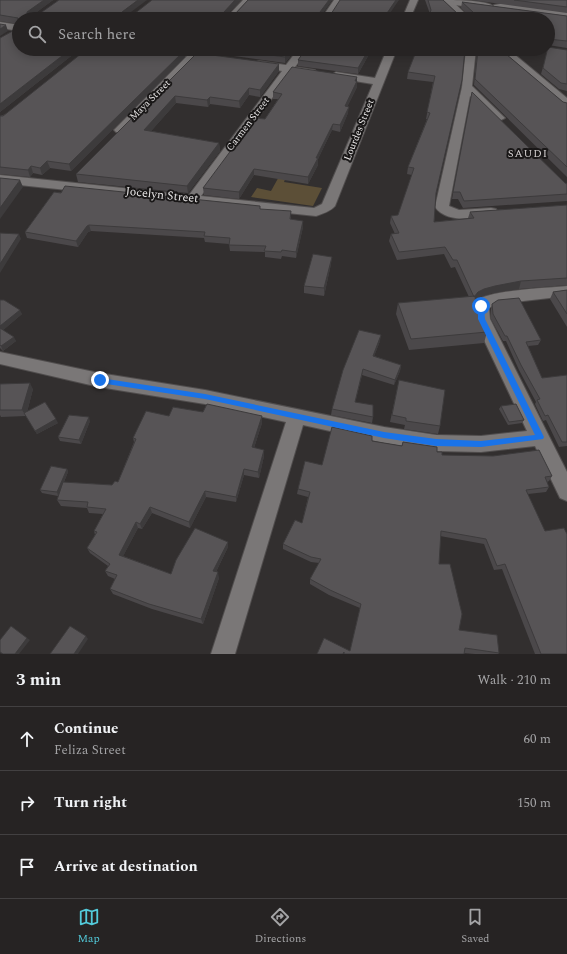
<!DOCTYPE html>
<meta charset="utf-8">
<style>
:root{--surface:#262323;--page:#2e2b2b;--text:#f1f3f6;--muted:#a4a4a6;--line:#424041;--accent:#53cbdb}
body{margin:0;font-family:Spectral,serif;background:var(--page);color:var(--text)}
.stop{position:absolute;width:12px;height:12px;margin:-9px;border:3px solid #1a73e8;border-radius:50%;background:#fff}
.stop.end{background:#1a73e8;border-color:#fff;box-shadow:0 1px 4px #0008}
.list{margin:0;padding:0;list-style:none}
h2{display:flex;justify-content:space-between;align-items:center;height:52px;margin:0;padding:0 16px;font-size:17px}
h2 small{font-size:13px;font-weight:400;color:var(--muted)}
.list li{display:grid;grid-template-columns:26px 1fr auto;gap:12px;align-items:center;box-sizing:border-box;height:64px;padding:0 16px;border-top:1px solid var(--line)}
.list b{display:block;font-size:15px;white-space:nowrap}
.list p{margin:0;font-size:13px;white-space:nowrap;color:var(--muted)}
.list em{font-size:13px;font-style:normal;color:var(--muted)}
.icon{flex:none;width:22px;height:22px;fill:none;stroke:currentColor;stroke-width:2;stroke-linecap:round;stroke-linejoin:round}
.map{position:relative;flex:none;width:567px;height:654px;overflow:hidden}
.search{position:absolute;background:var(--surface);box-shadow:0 2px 10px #0003;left:12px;right:12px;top:12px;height:44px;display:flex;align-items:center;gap:10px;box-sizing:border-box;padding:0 14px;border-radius:22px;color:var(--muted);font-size:15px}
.sheet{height:244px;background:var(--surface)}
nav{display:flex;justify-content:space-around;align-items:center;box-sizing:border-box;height:56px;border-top:1px solid var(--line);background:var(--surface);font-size:11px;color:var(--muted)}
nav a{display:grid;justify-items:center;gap:2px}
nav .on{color:var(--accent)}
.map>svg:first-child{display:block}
</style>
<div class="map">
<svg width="567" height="654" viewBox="0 0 567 654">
<rect width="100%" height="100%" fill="#322f2f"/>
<path fill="#5c4f37" d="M281 173 287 174 284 182 322 188 313 206 251 197 257 188 271 191Z"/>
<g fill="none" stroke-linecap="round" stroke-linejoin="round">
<g stroke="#504d4d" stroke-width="2">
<path id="minor" d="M243 0H252L234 19H225Z
M334 0H342L329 19H321Z
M410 0H418L410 19H402Z
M0 22 19 25V31L0 28Z
M154 49H177L192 51 195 49H203L202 53 219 56 221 58 216 61 197 58 124 132H116L114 130 116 128 187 56 159 52Z
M298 49H308L295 67 315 70 316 72 311 75 291 72 201 196 314 208 322 204 373 84 336 78 331 75 336 72 375 78 387 49H397L335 206C331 211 322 214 316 216L0 183V175L189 195 282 71 256 66 254 64 256 62 259 61 286 65Z
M466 49H476L472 86 505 118 499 121 495 120 470 96 449 206 459 210 491 208 496 209 498 212 496 215C479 219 447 224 435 207L462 87Z
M567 286V296L496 304 489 308 490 319 567 472V501L560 498 535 446 481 452 436 451 384 443 303 425 235 654H211L286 422 205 404 99 387 0 364V352L99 373 205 390 384 427 436 435 481 436 527 431 474 319C474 314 471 305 476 301 488 290 548 288 567 286Z"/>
</g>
<g stroke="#504d4d" stroke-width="2">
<path id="tertiary" d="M442 0C452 0 486 0 493 6L488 9 446 4 442 3Z
M506 3 567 12V18L506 9 498 10 493 7 494 5Z"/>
</g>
<g stroke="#504d4d" stroke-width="2">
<path id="secondary" d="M438 0H451L471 19H458Z
M494 49H508L567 98V109L562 108Z"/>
</g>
<use href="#minor" fill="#7a7777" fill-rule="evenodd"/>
<use href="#tertiary" fill="#7a7777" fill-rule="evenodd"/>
<use href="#secondary" fill="#7a7777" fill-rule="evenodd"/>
</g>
<path fill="#4b484a" d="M0 0H53L34 14H39L59 0 128 14H134L241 0 227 14H235L248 0H332L322 14 386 19H19V49H80L0 112V38L18 28V24L0 21Z
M425 0H443L459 15H468L461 8 462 2 567 16V48L548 45V19L430 14Z
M472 0H567V13Z
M203 49H296L285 63 204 52Z
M306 49H372L358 74 298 66V60Z
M465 49 436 194 434 222 468 218 470 212 567 205V285L519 289 492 293 482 296 475 300 476 309 487 332 484 343 409 350 396 314 398 303 469 297 455 267 451 268 444 254 397 260 389 241 391 234H395L390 223 391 216 398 215 412 175 407 174 408 167 427 119H426L433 82 407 79 408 72Z
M477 49H500L563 102 567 103V177L474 85Z
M567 50V91L559 89 541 74 547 53Z
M184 51 185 57 71 171 50 168 42 175 33 173 30 177 0 174V116Z
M197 53 279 71 260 97 249 95 240 108 210 104 208 107 176 103 151 131 219 143 220 151 188 193 78 182 76 174Z
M357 77V87L347 107 348 113 340 132 332 130 318 159V165L308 184 254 175 239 199 204 195 203 188 265 119 278 99H273V92Z
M471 99 565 183 567 184V201L463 208 458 199H452Z
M54 192 260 209 291 217V219L303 227 296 258 282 256 281 259 265 257V252L230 251 229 244 205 242 204 238 91 231 88 232 78 247 27 238 25 232Z
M331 264 324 296 304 293V286Z
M567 290V327L550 299 553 292Z
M0 300 22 314 3 330 16 341 3 351 0 348Z
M492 304 541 340 538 345 528 346 542 378 567 375V446L559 447 546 420 543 421 535 404 536 402 519 370 506 341H503L491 319V309Z
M380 341 374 356 401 365 400 371 394 385 362 375 355 402 373 417 372 423 331 415 332 409Z
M399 380 440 426 438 434 404 429 405 425 390 422Z
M0 384 33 389 27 412 58 423 37 434 26 416 1 417 0 415Z
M501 406 524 420 522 423 508 425 499 409Z
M203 412 262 416V423L254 448 264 450V456L259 478 244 475 236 502 206 497 190 528 152 513 142 529 138 528 123 556 171 574 228 542V547L216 572 219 578 203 624 152 609 113 594 110 589 115 579 108 576 105 571 108 566 90 553 87 548 95 535 94 531 103 514 89 513 87 508 61 506 57 500 60 492 58 496 42 493 40 490 67 469 68 472 64 482 112 485 118 482 134 442 133 438 169 416Z
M90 421 81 444 60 441 58 437Z
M372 441 402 446 403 442 437 452 442 455 552 476 549 481 547 482 549 487 546 492 528 494 567 654H535L502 569 494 570 484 544 440 536 439 564 459 630 499 653 498 654H475L464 653 350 651 360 608 329 595 310 584V579L319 563 311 562 283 549V544L302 523 308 497 297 494 298 489 322 465Z"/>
<path fill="#3d3b3c" d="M44 0H53L29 18 27 14V12Z
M138 0H147L123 18 122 14V12Z
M235 0H241L224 18V12Z
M329 0H332L320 18V12Z
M396 0H399L386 19H383Z
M73 14 75 19H66Z
M87 14 88 19H85L84 16Z
M6 25 8 31 0 36V29Z
M71 49H80L0 112V104Z
M292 49H296L285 63V57Z
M369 49H372L358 74V68Z
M184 51 185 57 71 171 69 164Z
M279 64V71L260 97V90Z
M357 77V87L344 113 345 106Z
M249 88V95L240 108 239 101Z
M175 96 176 103 146 137 144 130Z
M210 97V104L208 107 207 100Z
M349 107 348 113 340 132V125Z
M333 124 332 130 318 159V165L308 184V177L316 158Z
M219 143 220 151 188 193 187 186Z
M47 161 50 168 42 175 40 168Z
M31 166 33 173 30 177 28 170Z
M254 169V175L239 199V192Z
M20 180 23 187 0 219V208Z
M303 221V227L296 258V252Z
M89 225 91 231 88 232 78 247 76 241 87 226Z
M19 234 21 239 0 273V264Z
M332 257 331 264 324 296V288Z
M521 281 519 289 492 293 482 296 475 300 474 297 478 292 484 289 495 286Z
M20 310 22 314 1 332 0 329V326Z
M381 335 380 341 372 362 373 356Z
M14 337 16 341 3 351 1 346Z
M401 365 400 371 394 385 395 380Z
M363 369 362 375 354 408 355 402Z
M30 383 33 389 26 416 22 410Z
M262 416V423L252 454V447Z
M89 417 90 421 81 444 79 440Z
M56 419 58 423 37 434 35 431Z
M264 450V456L259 478 258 472Z
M67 469 68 472 58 496 57 492Z
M244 469V475L236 502V497Z
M205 491 206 497 190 528 189 522Z
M150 507 152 513 142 529 140 524Z
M136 522 138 528 121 560 119 555Z
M228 542V547L214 576 213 571Z
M218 572 219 578 203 624 201 619Z
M86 636 88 639 78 654H74Z
M27 638 30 640 19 654H15Z"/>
<path fill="#575456" stroke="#3d3b3c" d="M0 0H44L27 12V14H39L59 0H138L122 12V14H134L152 0H235L224 12V14H235L248 0H329L320 12V14H331L340 0H396L383 19H127L87 14 84 16 73 14 66 19H19V49H71L0 104V38L18 28V18L0 15Z
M428 0H443L459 15H472L474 13 462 2 567 16V41L548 39V19H428L431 10Z
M514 0H567V7Z
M0 24 6 25 0 29Z
M548 47 567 50V84L561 83 543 68Z
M87 49H170L184 51 69 164 47 161 40 168 31 166 28 170 0 167V116H3Z
M227 49H292L285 57Z
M306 49H369L358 68 298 60Z
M417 49H465L462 80 436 193 434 222 474 218 470 212 567 205V278L521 281 495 286 484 289 478 292 474 297 457 260H453L445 247 399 252 391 234 399 233 391 216 398 215 414 168 408 167 430 113 427 112 435 76 408 72Z
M478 49H500L563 102 567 103V167L475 79Z
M197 53 279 64 260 90 249 88 239 101 210 97 207 100 175 96 144 130 219 143 187 186 76 174Z
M292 67 357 77 355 81H357L345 106 349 107 340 125 333 124 316 158H318L308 177 254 169 239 192 203 188 255 118 265 119 282 94 273 92Z
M472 92 565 183 567 184V194L464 201 460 192H453Z
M0 178 20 180 0 208Z
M65 186 260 206V209L291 211 290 219 303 221 296 252 282 250 281 252 264 251 266 246 229 245 230 238 204 236 205 232 89 225 87 226 76 241 25 232 54 192 61 193Z
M0 233 19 234 0 264Z
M313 254 332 257 324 288 304 286Z
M567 290V314L553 292Z
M475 296 476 309 487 332 411 339 398 303Z
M519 298 541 340 526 342 542 378 567 375V442H562L548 415 545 416 537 400 540 399 521 365 507 336H505L493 314 492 304 498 300Z
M0 300H4L20 310 0 326Z
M0 328 14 337 1 346 0 345Z
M359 330 381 335 373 356 401 365 395 380 363 369 355 402 373 405V417L332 409 343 370Z
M399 380 445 390 440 426 406 421V418L392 415Z
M30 383 22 410H0V384Z
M45 402 56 419 35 431 24 413Z
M207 404 262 416 252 447 264 450 258 472 244 469 236 497 205 491 189 522 150 507 140 524 136 522 119 555 171 574 176 560 195 528 228 542 213 571 218 572 201 619 149 604 110 589 117 575 105 571 110 564 87 548 97 532 94 531 106 509 87 507 88 502 57 500 63 482 112 485 115 481 118 482 136 439 133 438 146 411 169 416 173 407 203 412Z
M516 404 524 420 509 422 501 406Z
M69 415 89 417 79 440 58 437Z
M332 427 372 436V441L402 446 403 442 437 447V452H442V455L493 456 539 450 552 476 545 477 549 487 526 490 545 531 564 528 567 534V654H541L505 564 497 566 486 539 441 531 439 564H450L462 614 459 630 497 635 499 653 465 648 464 654H344V652L343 654H317L324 638 350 651 361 604 330 590 310 579 321 559 311 557 283 544 295 520 302 523 310 492 298 489 305 461 322 465Z
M51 466 67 469 57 492 40 490Z
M11 626 27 638 15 654H3L0 652V640Z
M70 626 86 636 74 654H50Z"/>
<path fill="#1a73e8" d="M481 303 484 306 485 319 544 437 543 439 481 447 436 446 384 438 205 399 100 383 96 380 100 378 205 394 384 432 436 439 481 441 535 435 478 319V306Z"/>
<g text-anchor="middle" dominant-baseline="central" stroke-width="4" stroke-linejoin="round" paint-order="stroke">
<g font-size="10" fill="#e9e7e7" stroke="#191717">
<text transform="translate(150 100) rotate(-45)">Maya Street</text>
<text transform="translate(248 124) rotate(-53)">Carmen Street</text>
<text transform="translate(359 130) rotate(-68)">Lourdes Street</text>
</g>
<g font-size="11" letter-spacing="1" fill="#d5d1d1" stroke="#191717">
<text x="528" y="153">SAUDI</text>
</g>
<g font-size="12" fill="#e9e7e7" stroke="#191717">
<text transform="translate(162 195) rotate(6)">Jocelyn Street</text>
</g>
</g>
</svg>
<div class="stop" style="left:481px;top:306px"></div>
<div class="stop end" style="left:100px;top:380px"></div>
<div class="search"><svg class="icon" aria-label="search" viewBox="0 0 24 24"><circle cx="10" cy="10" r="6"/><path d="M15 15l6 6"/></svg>Search here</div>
</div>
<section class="sheet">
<h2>3 min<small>Walk · 210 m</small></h2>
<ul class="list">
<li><svg class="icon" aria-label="ahead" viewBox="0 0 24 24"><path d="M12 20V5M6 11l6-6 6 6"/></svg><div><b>Continue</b><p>Feliza Street</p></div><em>60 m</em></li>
<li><svg class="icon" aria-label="right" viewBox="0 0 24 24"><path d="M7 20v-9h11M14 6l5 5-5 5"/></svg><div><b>Turn right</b></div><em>150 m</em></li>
<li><svg class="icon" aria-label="arrive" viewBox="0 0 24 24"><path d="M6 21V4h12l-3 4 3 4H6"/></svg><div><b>Arrive at destination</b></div></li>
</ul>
</section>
<nav>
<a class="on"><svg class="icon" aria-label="map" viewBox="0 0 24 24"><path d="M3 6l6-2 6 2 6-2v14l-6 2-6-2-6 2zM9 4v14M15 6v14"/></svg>Map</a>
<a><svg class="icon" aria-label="directions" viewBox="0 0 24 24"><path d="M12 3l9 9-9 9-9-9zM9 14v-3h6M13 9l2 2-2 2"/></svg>Directions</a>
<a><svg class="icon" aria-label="saved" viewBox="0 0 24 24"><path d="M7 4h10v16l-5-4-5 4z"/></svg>Saved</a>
</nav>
